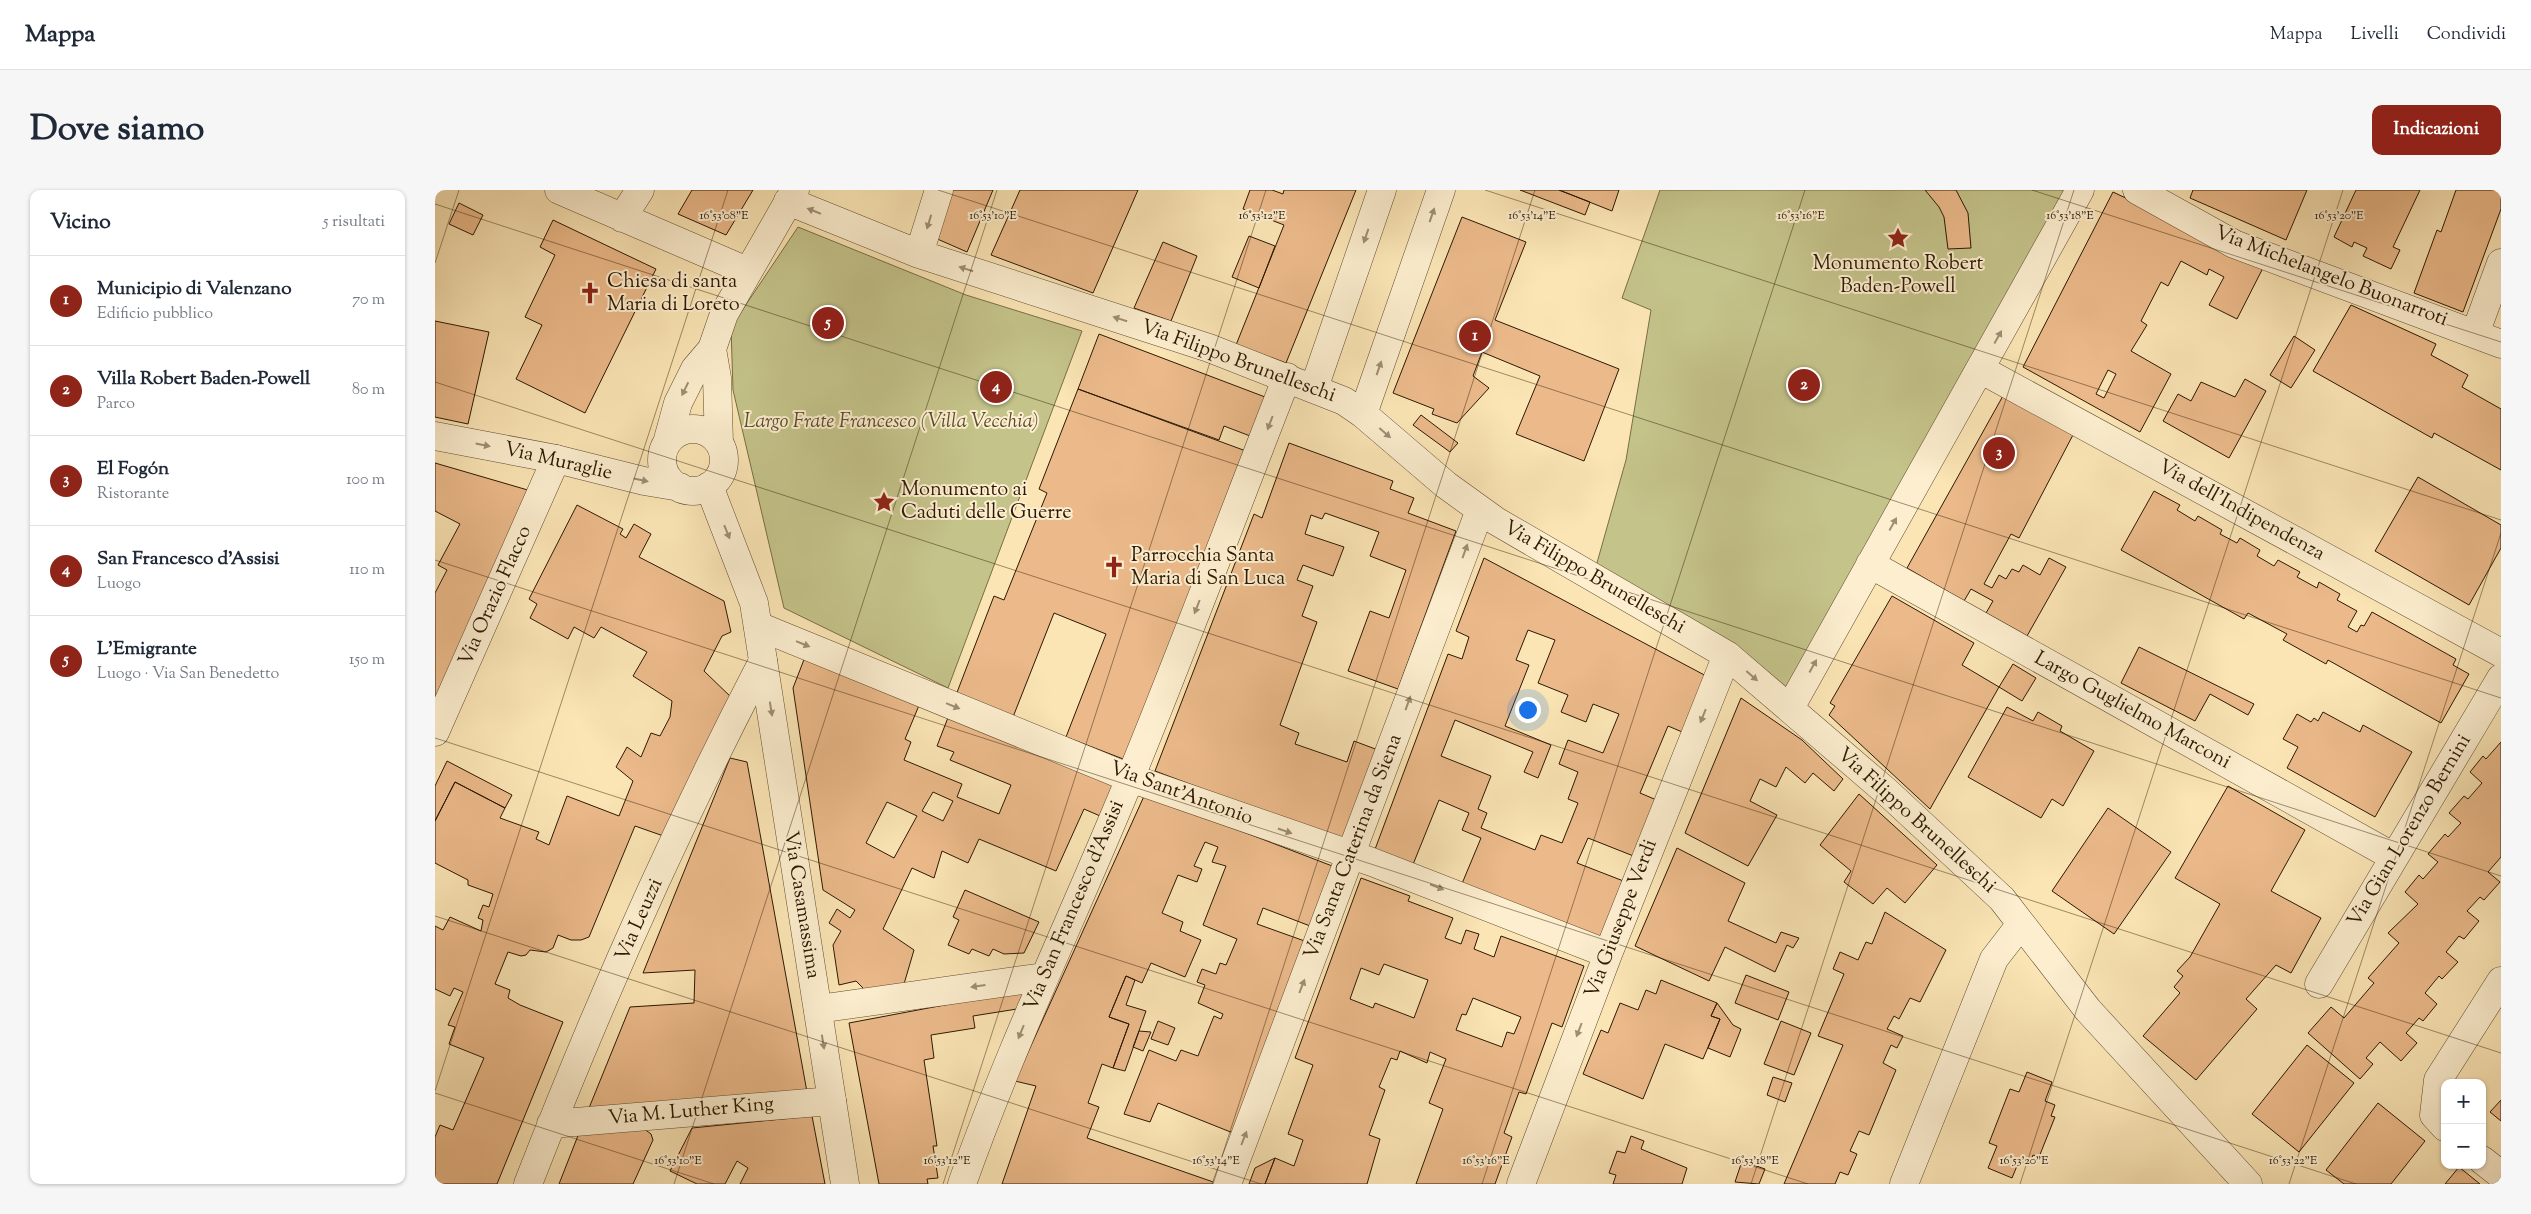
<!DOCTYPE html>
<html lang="it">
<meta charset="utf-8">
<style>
:root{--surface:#fff;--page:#f6f6f7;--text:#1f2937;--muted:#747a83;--line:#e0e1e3;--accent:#8f2418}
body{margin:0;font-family:"Sorts Mill Goudy",serif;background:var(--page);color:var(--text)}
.controls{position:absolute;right:15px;bottom:15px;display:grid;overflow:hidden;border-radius:10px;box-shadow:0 1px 4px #0004}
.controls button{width:45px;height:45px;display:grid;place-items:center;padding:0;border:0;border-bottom:1px solid var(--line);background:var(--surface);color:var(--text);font:25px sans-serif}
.you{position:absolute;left:1092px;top:519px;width:18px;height:18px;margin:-12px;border:4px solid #fff;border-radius:50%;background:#1a73e8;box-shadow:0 0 0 8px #1a73e833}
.badge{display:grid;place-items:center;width:32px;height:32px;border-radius:50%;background:var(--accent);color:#fff;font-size:16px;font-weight:700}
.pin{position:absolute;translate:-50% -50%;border:2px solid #fff;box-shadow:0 1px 5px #0006}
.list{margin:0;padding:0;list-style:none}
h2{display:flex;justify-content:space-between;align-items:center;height:65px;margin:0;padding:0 20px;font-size:21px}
h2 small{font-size:16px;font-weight:400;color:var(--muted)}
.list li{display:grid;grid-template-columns:32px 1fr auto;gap:15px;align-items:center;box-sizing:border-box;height:90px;padding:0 20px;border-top:1px solid var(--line)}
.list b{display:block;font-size:19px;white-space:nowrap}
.list p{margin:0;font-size:16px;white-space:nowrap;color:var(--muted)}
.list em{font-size:16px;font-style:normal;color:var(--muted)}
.map{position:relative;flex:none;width:2066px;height:994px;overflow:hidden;border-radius:10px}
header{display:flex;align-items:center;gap:30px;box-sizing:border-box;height:70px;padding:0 25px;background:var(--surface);border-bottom:1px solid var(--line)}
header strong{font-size:24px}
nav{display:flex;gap:28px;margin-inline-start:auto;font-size:18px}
.intro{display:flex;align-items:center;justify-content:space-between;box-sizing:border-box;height:120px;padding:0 30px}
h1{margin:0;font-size:35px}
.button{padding:12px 22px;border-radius:10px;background:var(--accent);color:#fff;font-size:18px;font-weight:700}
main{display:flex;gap:30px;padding:0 30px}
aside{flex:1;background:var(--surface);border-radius:10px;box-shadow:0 1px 4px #0004}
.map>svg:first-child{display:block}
</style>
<header>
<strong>Mappa</strong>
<nav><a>Mappa</a><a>Livelli</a><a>Condividi</a></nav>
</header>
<div class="intro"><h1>Dove siamo</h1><a class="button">Indicazioni</a></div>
<main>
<aside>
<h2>Vicino<small>5 risultati</small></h2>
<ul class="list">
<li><span class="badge">1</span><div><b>Municipio di Valenzano</b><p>Edificio pubblico</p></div><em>70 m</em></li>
<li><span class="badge">2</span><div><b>Villa Robert Baden-Powell</b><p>Parco</p></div><em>80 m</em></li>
<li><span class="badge">3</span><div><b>El Fogón</b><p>Ristorante</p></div><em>100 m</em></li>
<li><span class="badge">4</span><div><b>San Francesco d'Assisi</b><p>Luogo</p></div><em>110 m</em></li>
<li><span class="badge">5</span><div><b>L'Emigrante</b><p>Luogo · Via San Benedetto</p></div><em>150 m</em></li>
</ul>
</aside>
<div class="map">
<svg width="2066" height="994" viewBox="0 0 2066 994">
<rect width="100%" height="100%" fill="#fbe5b5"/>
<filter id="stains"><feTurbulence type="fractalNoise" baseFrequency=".004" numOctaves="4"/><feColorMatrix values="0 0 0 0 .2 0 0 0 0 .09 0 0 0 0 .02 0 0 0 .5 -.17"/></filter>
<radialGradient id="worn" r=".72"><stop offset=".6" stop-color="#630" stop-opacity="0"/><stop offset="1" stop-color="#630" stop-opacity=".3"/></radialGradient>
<path fill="#c4c38a" stroke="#786e46" d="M1225 0H1645L1355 518 1158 387 1191 270 1216 120 1187 108Z
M363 37 531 105 647 141 513 498 349 418 298 200 296 137Z"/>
<path fill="#ecba8a" stroke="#2c1803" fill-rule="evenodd" d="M257 0H318L291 45 243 24Z
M507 0H558L532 62 491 44Z
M585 0H703L658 103 556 65Z
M815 0H837L848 4 849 0H921L851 173 801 155 849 35 808 19Z
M1085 0H1124L1155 12 1150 25Z
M1124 0H1184L1177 21Z
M1490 0H1521L1533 23 1536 58 1513 59 1509 27 1504 17Z
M1758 0H1872L1851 50 1755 8Z
M1921 0H1985L1958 57 1965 60 1956 79 1928 66 1932 58 1919 52 1917 57 1899 47Z
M2021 0H2066V19L2028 122 1979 103 2002 40 2006 42Z
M1678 2 1830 74 1802 129 1774 115 1789 87 1774 79 1772 85 1746 71 1733 96 1726 92 1706 131 1712 135 1696 161 1736 184 1705 242 1588 177ZM1673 180 1681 184 1669 208 1661 204Z
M24 13 48 25 38 45 14 34Z
M1027 27 1091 52 1060 130 1184 179 1149 271 1081 244 1105 186 1047 162 1038 186 1054 198 1022 233 997 224 999 219 958 203Z
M118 30 221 79 150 223 81 189 107 135 90 127 120 65 105 57Z
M814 46 840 56 824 98 797 87Z
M728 52 762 66 736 131 699 118Z
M1916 115 2001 154 1996 165 2033 185 2027 197 2066 219V280L1999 243 1997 248 1878 181Z
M0 131 54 142 33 234 0 227Z
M664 144 838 210 823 249 789 236 784 250 643 199Z
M1859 146 1880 160 1856 198 1835 185Z
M1810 189 1831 201 1794 268 1728 231 1743 204 1756 211 1766 192 1800 207Z
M643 199 819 264 696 572 631 547 671 444 619 423 578 527 521 505 559 406 569 410 612 303 604 299Z
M1569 204 1639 243 1584 348 1576 344 1549 394 1557 398 1564 385 1571 389 1577 379 1584 382 1588 375 1605 385 1614 368 1631 377 1592 446 1551 423 1558 411 1536 399 1529 411 1472 378Z
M986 225 1023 253 1015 262 978 235Z
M854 253 958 291 955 299 979 308 973 323 1021 341 963 499 913 481 935 421 954 428 971 380 935 366 944 342 890 323 887 329 876 325 870 344 909 357 898 386 868 375 862 390 878 396 867 426 882 432 845 535 864 543 860 554 912 572 919 551 951 563 917 655 720 581 819 324 827 328Z
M0 273 103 303 0 508V403L12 380 3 375 25 334 0 321Z
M1983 287 2066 335V358L2034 415 1940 361Z
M1719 301 1745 315 1742 320 1760 331 1763 326 1787 340 1785 344 1802 353 1805 348 1825 360 1822 366 1839 376 1843 370 1865 382 1862 387 1882 398 1884 392 1905 404 1902 410 1922 421 1913 437 1922 442 1926 435 1929 436 1937 422 2021 469 2018 475 2034 484 2006 533 1893 470 1891 474 1848 450 1852 444 1813 423 1809 429 1686 360Z
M142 315 188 339 185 344 191 348 199 334 216 344 204 367 289 411 296 442 287 446 269 481 298 509 237 649 200 636 154 747 146 750H136L123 745 118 758 111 762 95 760 91 765 86 766 73 762 60 794 75 800 73 808 85 815 128 832 62 994H0V947L5 935 18 940 49 868 14 854 20 837 13 835 28 802 19 798 15 806 0 799V736L8 740 15 727 46 741 48 730 43 728 48 715 54 717 58 704 33 695V690L0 673V631L20 592 70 618 65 628 104 642 101 649 114 655 132 606 184 626 198 591 181 577 192 557 206 567 216 543 225 546 235 527 237 511 198 486 212 462 166 437 159 448 139 437 133 449 95 428 102 414 94 409Z
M1049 368 1275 488 1252 544 1233 536 1205 603 1224 611 1201 667 1153 648 1142 673 1191 692 1167 750 1026 696 1046 648 1027 640 1034 623 1004 610 977 677 939 662 1013 464 1027 469 1034 447 1021 441ZM1093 440 1120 450 1103 493 1133 505 1126 522 1151 532 1158 514 1184 524 1168 563 1133 550 1124 574 1143 582 1133 609 1143 613 1127 653 1106 645 1100 660 1046 638 1052 623 1043 619 1056 586 1006 566 1020 530 1098 562 1089 582 1103 588 1116 555 1070 536 1094 475 1081 470Z
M1457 406 1539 453 1527 475 1564 497 1495 619 1394 525 1400 516 1395 513Z
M1704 457 1819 514 1813 525 1775 504 1760 531 1686 493Z
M370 467 485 513 470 549 476 552 469 570 527 594 522 607 564 624 576 595 515 570 519 562 502 556 514 525 688 594 672 629 649 619 621 681 544 649 533 673 507 661 499 688 477 678 448 739 479 760 469 794 431 801 421 791 404 795 398 755 406 741 394 733 402 719 415 728 420 720 388 700 358 498ZM498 602 518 611 508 631 487 621ZM452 612 482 626 459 668 431 653Z
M1578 474 1601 488 1587 511 1564 497Z
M1306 508 1367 550 1408 589 1399 601 1378 583 1370 593 1351 577 1341 597 1325 589 1315 611 1342 625 1313 676 1250 643Z
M1572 517 1598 531 1603 522 1627 536 1625 541 1659 561 1628 616 1617 609 1606 628 1533 587Z
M1888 522 1925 542 1928 535 1977 562 1940 627 1852 578 1863 557 1848 549 1862 524 1876 532 1879 528 1883 531Z
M2066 552V667L2053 682 2065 692 2049 710 2045 707 2032 721 2044 731 2029 749 2024 746 2011 762 2023 772 2007 789 2004 786 1990 803 2002 814 1988 831 1984 828 1971 843 1982 853 1966 871 1945 852 1931 868 1938 874 1925 889 1873 843 1896 817 1909 828 1939 793 1933 788 1964 753 1953 743 1983 714 1970 702 1984 685 1988 689 2003 672 1993 664 2010 644 2013 647 2026 633 2014 623 2029 606 2033 609 2047 593 2035 582 2048 566 2051 569Z
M295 568 312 572 372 902 154 918 195 817 259 813 260 780 208 783Z
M12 571 77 605 70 618 20 592 0 631V596Z
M1793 596 1870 640 1836 701 1886 728 1856 783 1841 775 1811 809 1822 819 1761 890 1708 846 1745 803 1739 797 1748 786 1742 781 1755 767 1785 714 1740 688Z
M710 604 905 679 883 739 828 718 822 734 878 754 798 943 723 913 715 932 689 924 714 860 741 871 746 860 763 866 779 826 786 829 788 824 763 813 770 795 762 792 767 779 781 784 785 773 791 775 802 749 768 735 791 676 777 672 783 657 770 652 759 676 767 679 762 692 743 685 727 723 748 732 745 741 766 750 750 787 716 773 707 793 691 786 674 827 694 834 678 878 667 874 653 913 664 917 652 948 784 994H567L601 896 580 891Z
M1424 604 1502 675 1470 713 1452 698 1438 714 1409 692 1416 681 1385 655Z
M1673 618 1736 662 1679 744 1617 701Z
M1242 658 1310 693 1293 731 1341 753 1346 742 1364 748 1358 758 1352 755 1340 782 1290 757 1274 791 1200 756Z
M926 688 975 706 973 711 1018 728 1010 748 1026 754 1031 740 1044 744 1039 759 1059 767 1066 746 1149 776 1127 837 1117 833 1091 904 1084 902 1069 943 1077 947 1060 994H981L1008 919 994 913 1011 869 995 862 992 873 965 861 962 870 956 868 944 897 950 900 934 945 945 949 932 994H830L840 968 859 976 868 950 853 944 878 875 860 868ZM949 774 993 790 979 828 940 813 938 818 915 809 926 778 944 785ZM1038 808 1086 827 1079 844 1072 842 1067 857 1021 840 1027 824 1031 825Z
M530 700 604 732 589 763 569 764 558 759 554 766 537 759 534 764 513 755 524 730 518 727Z
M1450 722 1511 760 1485 812 1475 808 1464 829 1459 826 1452 839 1468 846 1462 858 1456 855 1448 873 1461 880 1434 945 1424 941 1415 961 1422 964 1413 985 1405 982 1400 994H1349L1408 855 1383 846 1409 784 1398 779 1405 762 1423 770 1431 752 1437 754Z
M1311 785 1354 802 1343 830 1300 813Z
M691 786 700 790 691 815 711 821 690 881 678 878 694 834 674 827Z
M1226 790 1282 813 1276 826 1285 829 1268 869 1230 854 1208 909 1148 884 1166 840 1173 843 1185 813 1203 820 1211 800 1221 804Z
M589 800 582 819 538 826 540 838 496 845 499 868 489 870 502 956H498L503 988 492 989 493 994H444L414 833Z
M1282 813 1298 835 1306 839 1295 867 1273 858 1285 829 1276 826Z
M723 831 740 838 733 855 716 849Z
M1346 831 1376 843 1359 885 1329 874Z
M704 841 716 842 708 861 698 857Z
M1872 855 1919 893 1864 962 1817 924Z
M1592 882 1617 892 1610 911 1620 915 1616 926 1620 927 1604 967 1598 965 1594 975 1584 971 1577 988 1553 978 1562 956 1554 953 1575 899 1584 902Z
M1338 887 1357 893 1350 912 1332 905Z
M2066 910V931L2055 922Z
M1943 913 1990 951 1956 994H1909L1891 980Z
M377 926 390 994H305L313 978 302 971 290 994H262L235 981 257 938Z
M208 938 216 944 218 950 198 994H124L144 943Z
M1196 946 1209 951 1206 959 1252 978 1247 994H1178L1181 985 1174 983 1182 961 1190 963Z
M840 968 830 994H814L820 978Z
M1307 971 1330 979 1324 994 1300 992Z
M2024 977 2045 994H2010Z"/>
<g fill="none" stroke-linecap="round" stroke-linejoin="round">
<g stroke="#604b30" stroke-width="29">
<path id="minor" d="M124 0 312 81
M1702 0 1799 54 2066 154
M353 11 484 64 774 158 909 211 928 224 1011 295 1061 331 1292 465 1453 603 1567 709 1653 820 1813 994
M187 28 205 0
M484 64 504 0
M2040 144 2066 73
M1545 179 2066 463
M879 198 947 0
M928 224 1006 0
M1435 374 1959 667
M323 436 695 588 937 672 1173 764
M1355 518 1645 0
M0 542 121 269
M1884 794 2066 488
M383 819 609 787
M116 934 397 911
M2010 937 1999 925 2003 890 2066 791
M2047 970 2066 985
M93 994C162 816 240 640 328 471
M527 994C576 855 640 723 696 586 750 454 800 320 852 187
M792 994 1045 320
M1086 994 1173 764 1292 465
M1469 994 1559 769 1586 734"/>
</g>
<g stroke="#604b30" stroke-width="29">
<path id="tertiary" d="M277 159 282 188 284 253
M227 270a31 31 0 1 1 62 0a31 31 0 1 1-62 0Z
M0 246 121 269 209 291 245 297
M232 253 243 213 260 179 277 159 289 124 360 0
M274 296 319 413 410 994"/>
</g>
<use href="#minor" stroke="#fceecf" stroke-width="28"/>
<use href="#tertiary" stroke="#fceecf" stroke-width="28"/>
</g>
<defs><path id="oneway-solid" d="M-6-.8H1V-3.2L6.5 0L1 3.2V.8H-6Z" transform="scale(1.25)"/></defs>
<g fill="#9e8e73">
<use href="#oneway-solid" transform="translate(379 21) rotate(-158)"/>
<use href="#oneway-solid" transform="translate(997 25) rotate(-71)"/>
<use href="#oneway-solid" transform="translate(494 32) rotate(107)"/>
<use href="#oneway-solid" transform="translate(931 46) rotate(109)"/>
<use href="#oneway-solid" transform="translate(531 79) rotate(-162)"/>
<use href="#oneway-solid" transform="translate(685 129) rotate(-162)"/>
<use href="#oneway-solid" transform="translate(1563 147) rotate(-61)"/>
<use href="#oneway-solid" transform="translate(944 178) rotate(-71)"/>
<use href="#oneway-solid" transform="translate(250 199) rotate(116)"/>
<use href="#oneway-solid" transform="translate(835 233) rotate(111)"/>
<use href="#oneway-solid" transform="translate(950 243) rotate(41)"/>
<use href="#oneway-solid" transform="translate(48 255) rotate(11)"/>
<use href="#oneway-solid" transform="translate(206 290) rotate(12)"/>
<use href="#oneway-solid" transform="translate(1458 334) rotate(-61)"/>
<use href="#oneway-solid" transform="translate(292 342) rotate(68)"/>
<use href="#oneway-solid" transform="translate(1030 361) rotate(-70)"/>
<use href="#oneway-solid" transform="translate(762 417) rotate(111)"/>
<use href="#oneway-solid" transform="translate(368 454) rotate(22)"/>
<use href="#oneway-solid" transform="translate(1378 476) rotate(-61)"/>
<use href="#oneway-solid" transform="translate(1317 486) rotate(41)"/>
<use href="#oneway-solid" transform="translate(973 513) rotate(-70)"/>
<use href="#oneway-solid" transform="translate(518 516) rotate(22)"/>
<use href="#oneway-solid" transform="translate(336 519) rotate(81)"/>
<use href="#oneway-solid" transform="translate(1268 526) rotate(112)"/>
<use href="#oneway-solid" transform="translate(850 641) rotate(19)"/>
<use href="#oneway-solid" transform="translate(1002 697) rotate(21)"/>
<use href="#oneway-solid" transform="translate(543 796) rotate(172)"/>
<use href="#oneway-solid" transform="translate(867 796) rotate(-69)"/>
<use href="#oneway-solid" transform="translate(1144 840) rotate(111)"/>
<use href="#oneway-solid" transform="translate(586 842) rotate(112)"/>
<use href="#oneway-solid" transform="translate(388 852) rotate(81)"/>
<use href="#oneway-solid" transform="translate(809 948) rotate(-69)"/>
</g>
<path fill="none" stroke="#2c1803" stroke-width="1" stroke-opacity="0.45" d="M503 0 2066 508M1050 0 2066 330M1597 0 2066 152M0 14 2066 686M0 73 24 0M0 192 2066 863M0 370 1921 994M0 548 1373 994M0 726 826 994M0 901 293 0M0 903 279 994M239 994 562 0M508 994 831 0M778 994 1100 0M1047 994 1370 0M1316 994 1639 0M1585 994 1908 0M1854 994 2066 343"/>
<defs>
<g id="sight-bare" transform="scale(1.725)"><path d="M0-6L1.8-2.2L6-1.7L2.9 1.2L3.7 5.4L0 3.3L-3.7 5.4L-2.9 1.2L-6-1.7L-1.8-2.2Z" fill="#8f2418" stroke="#fceecf" stroke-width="2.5" paint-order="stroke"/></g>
<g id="church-bare" transform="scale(1.725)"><path d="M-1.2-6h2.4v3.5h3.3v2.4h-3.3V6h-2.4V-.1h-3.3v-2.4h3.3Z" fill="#8f2418" stroke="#fceecf" stroke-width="2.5" paint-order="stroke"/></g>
</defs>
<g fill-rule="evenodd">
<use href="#sight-bare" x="1463" y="48"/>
<use href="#church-bare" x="155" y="103"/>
<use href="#sight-bare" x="449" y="312"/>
<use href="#church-bare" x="679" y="377"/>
</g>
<g text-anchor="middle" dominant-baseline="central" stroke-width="4" stroke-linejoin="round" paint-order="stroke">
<g font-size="20" fill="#2c1803" stroke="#fceecf" text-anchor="start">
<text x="1463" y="74" text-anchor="middle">Monumento Robert<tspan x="1463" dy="23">Baden-Powell</tspan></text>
<text x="172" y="92">Chiesa di santa<tspan x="172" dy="23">Maria di Loreto</tspan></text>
<text x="466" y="300">Monumento ai<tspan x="466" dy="23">Caduti delle Guerre</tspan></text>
<text x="696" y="366">Parrocchia Santa<tspan x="696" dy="23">Maria di San Luca</tspan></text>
</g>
<g font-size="20" fill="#2c1803" stroke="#fceecf">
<text transform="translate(1896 87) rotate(21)">Via Michelangelo Buonarroti</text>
<text transform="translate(803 172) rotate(20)">Via Filippo Brunelleschi</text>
<text transform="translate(123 272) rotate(13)">Via Muraglie</text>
<text transform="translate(1806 321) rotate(29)">Via dell'Indipendenza</text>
<text transform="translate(1159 388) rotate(30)">Via Filippo Brunelleschi</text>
<text transform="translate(61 406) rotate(-66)">Via Orazio Flacco</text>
<text transform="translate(1697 521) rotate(29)">Largo Guglielmo Marconi</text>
<text transform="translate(746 604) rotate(20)">Via Sant'Antonio</text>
<text transform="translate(1481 631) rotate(42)">Via Filippo Brunelleschi</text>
<text transform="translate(1975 641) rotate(-59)">Via Gian Lorenzo Bernini</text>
<text transform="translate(919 657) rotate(-69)">Via Santa Caterina da Siena</text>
<text transform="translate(366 715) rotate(81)">Via Casamassima</text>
<text transform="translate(640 716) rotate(-67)">Via San Francesco d'Assisi</text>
<text transform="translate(1187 729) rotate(-69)">Via Giuseppe Verdi</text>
<text transform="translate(205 730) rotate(-66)">Via Leuzzi</text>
<text transform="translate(256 922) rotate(-5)">Via M. Luther King</text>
</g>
<g font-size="20" font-style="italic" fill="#5a4b2c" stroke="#fceecf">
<text x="456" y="232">Largo Frate Francesco (Villa Vecchia)</text>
</g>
</g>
<g font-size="12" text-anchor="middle" fill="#2c1803" stroke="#fceecf" stroke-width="4" stroke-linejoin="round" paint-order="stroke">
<text x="289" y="29">16°53'08"E</text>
<text x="558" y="29">16°53'10"E</text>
<text x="827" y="29">16°53'12"E</text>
<text x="1097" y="29">16°53'14"E</text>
<text x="1366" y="29">16°53'16"E</text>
<text x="1635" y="29">16°53'18"E</text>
<text x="1904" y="29">16°53'20"E</text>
<text x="243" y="974">16°53'10"E</text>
<text x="512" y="974">16°53'12"E</text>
<text x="781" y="974">16°53'14"E</text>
<text x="1051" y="974">16°53'16"E</text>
<text x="1320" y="974">16°53'18"E</text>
<text x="1589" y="974">16°53'20"E</text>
<text x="1858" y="974">16°53'22"E</text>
</g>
<rect width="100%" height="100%" filter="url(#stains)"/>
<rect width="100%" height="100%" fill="url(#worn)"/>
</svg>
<div class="controls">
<button>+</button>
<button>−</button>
</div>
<div class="you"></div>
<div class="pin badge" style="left:1040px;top:146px">1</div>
<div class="pin badge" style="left:1369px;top:195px">2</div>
<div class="pin badge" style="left:1564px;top:263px">3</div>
<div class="pin badge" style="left:561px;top:197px">4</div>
<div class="pin badge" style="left:393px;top:133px">5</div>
</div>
</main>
